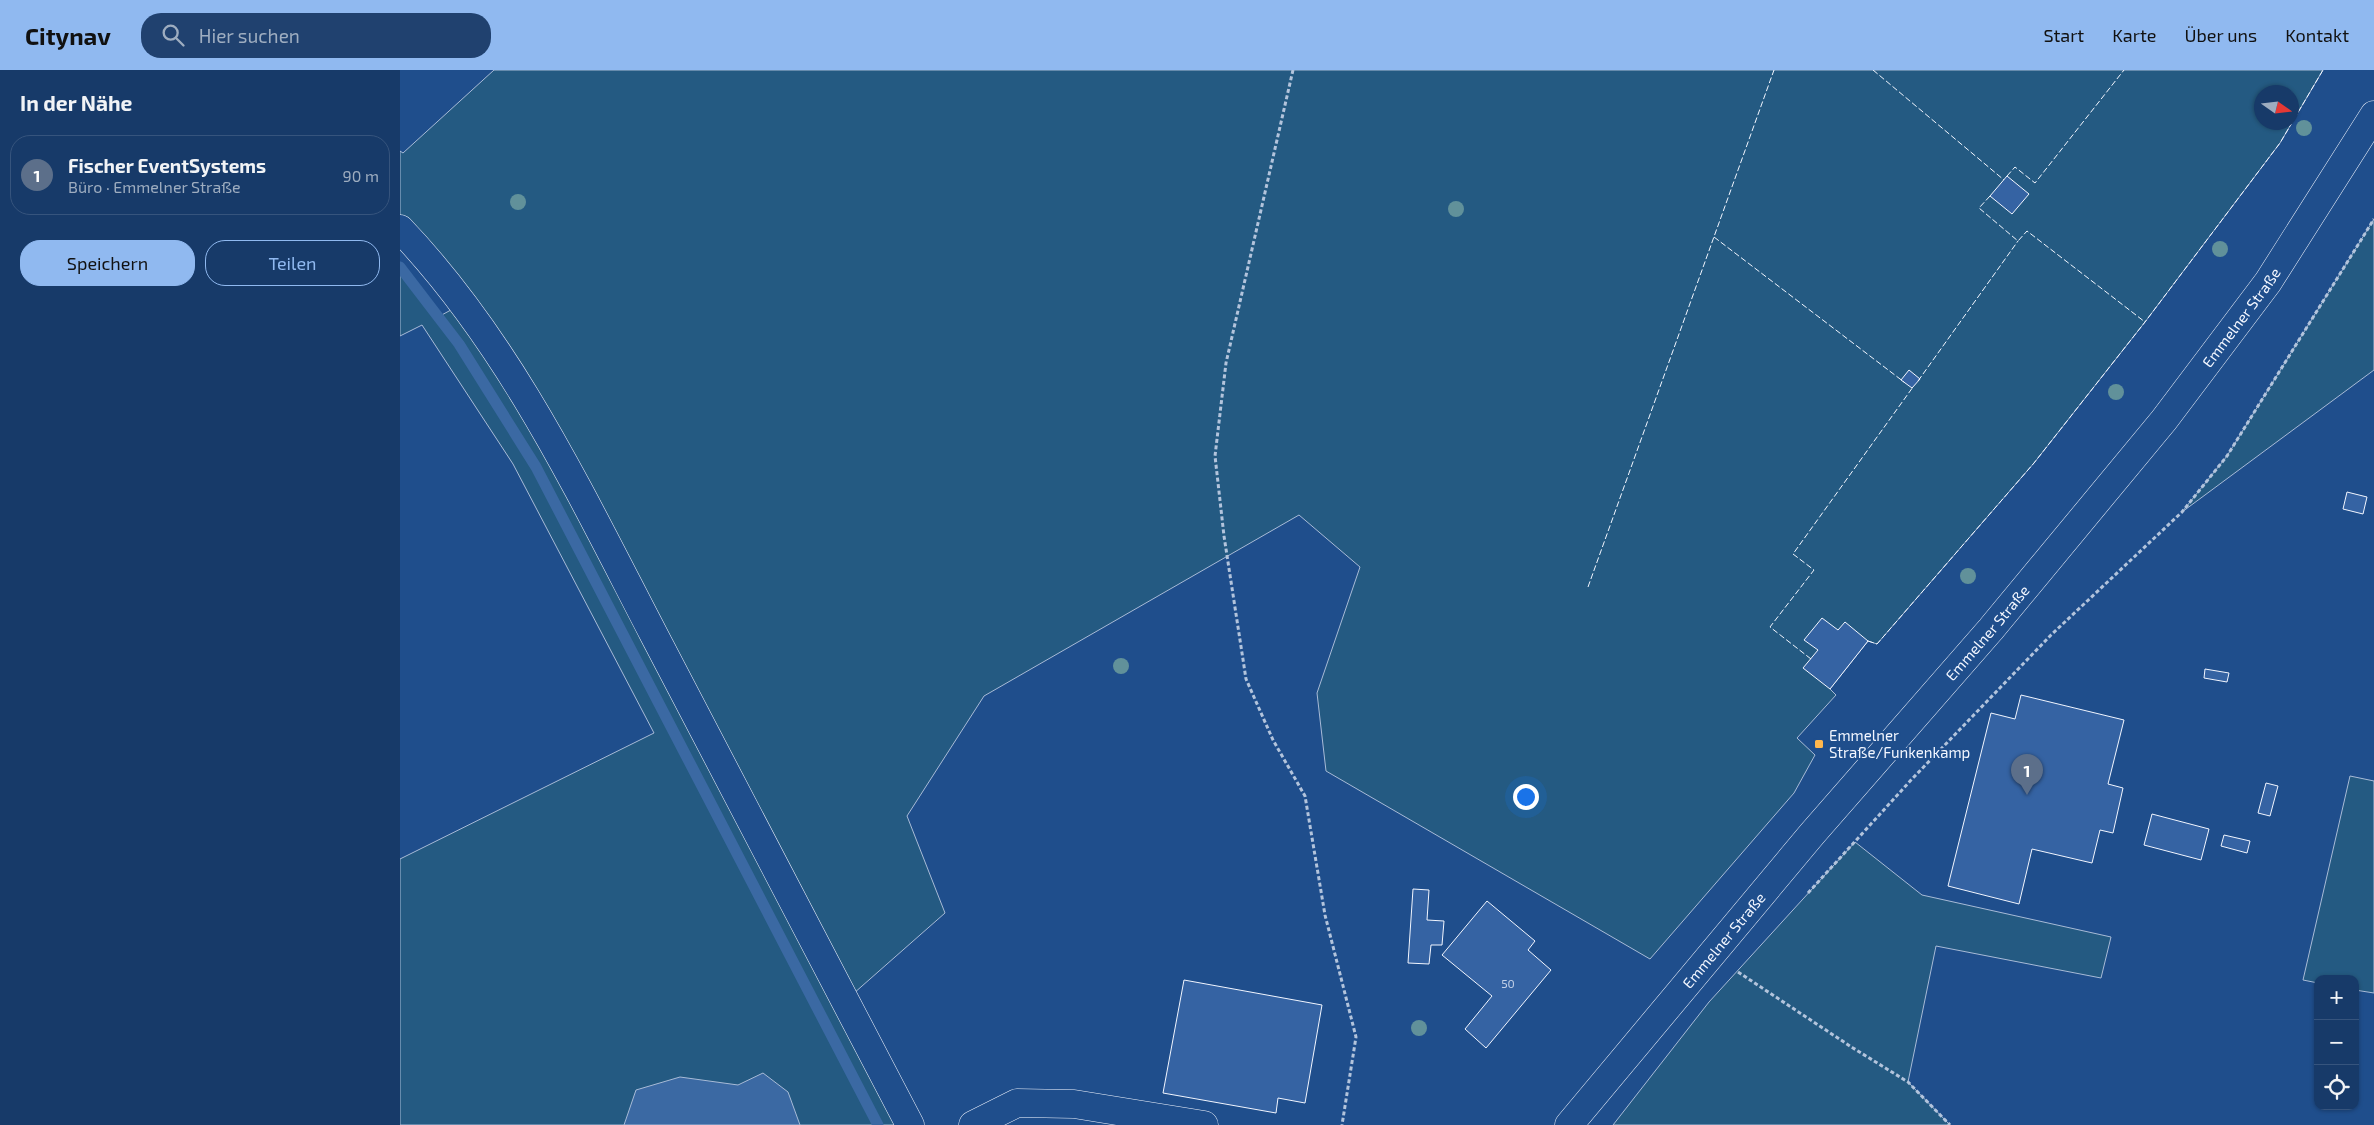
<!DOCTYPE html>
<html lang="de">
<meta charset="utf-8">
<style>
:root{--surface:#173a69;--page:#20416f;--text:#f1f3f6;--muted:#9eadc0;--line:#36547d;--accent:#90b9f0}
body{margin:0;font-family:"Exo 2",sans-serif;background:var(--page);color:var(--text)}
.controls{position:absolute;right:15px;bottom:15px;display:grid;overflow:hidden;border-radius:10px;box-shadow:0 1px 4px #0004}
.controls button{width:45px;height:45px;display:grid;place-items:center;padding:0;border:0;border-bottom:1px solid var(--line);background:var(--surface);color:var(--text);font:25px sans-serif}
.compass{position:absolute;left:1854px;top:15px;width:45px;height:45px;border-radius:50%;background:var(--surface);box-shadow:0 1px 4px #0004;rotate:104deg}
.you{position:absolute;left:1125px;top:726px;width:18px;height:18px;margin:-12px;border:4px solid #fff;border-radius:50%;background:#1a73e8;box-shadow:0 0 0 8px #1a73e833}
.badge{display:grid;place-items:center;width:32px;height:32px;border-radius:50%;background:var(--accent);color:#fff;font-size:16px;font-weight:700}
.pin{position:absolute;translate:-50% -41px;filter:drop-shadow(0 1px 2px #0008)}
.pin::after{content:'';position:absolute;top:26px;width:18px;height:15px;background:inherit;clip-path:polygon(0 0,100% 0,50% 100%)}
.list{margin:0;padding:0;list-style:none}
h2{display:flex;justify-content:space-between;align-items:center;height:65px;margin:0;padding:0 20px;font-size:21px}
h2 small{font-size:16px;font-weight:400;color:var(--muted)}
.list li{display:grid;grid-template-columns:32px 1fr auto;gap:15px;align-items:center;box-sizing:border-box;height:80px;margin:0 10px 10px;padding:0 10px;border:1px solid var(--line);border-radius:20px}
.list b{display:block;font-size:19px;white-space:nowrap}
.list p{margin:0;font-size:16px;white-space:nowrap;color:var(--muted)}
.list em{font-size:16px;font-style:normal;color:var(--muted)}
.actions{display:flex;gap:10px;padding:15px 20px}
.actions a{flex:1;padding:11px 0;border:1px solid var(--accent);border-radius:20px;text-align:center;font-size:18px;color:var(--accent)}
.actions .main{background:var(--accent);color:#111}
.icon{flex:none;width:28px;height:28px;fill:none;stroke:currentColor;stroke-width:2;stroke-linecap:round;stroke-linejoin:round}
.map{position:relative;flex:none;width:1974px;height:1055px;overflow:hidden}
header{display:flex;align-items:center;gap:30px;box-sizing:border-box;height:70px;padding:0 25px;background:var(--accent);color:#111}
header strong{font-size:24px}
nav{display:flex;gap:28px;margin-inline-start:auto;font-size:18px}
.search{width:350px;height:45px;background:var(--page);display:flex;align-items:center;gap:12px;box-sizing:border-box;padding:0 18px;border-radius:20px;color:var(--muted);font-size:19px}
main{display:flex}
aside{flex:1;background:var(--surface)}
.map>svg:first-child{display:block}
</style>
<header>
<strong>Citynav</strong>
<div class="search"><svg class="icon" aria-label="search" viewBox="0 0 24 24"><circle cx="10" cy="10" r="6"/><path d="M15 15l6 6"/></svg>Hier suchen</div>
<nav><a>Start</a><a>Karte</a><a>Über uns</a><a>Kontakt</a></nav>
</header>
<main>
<aside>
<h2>In der Nähe<small></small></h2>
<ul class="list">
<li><span class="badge" style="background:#5c6f8a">1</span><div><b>Fischer EventSystems</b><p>Büro · Emmelner Straße</p></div><em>90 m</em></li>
</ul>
<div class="actions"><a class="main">Speichern</a><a>Teilen</a></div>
</aside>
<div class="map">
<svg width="1974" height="1055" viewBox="0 0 1974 1055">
<rect width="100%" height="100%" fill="#1f4e8c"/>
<path fill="#245a82" stroke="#a8bbd7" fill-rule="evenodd" d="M94 0H1923L1880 73 1745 252 1634 393 1477 574 1468 571 1430 619 1436 625 1397 668 1415 685 1394 723 1250 889 926 701 917 623 960 497 899 445 584 626 507 746 545 843 445 931 510 1055H0V789L254 663 113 394 22 255 0 266V197L38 247 62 234 0 159V81L3 83ZM1862 22H1892V52H1862Z
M1974 149V300L1782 442 1827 386Z
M1950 706 1974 711V923L1955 920V909H1918V913L1903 910Z
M1455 772 1522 825 1711 867 1701 908 1536 876 1508 1012 1550 1055H1213L1309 932Z"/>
<path fill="#3b69a3" stroke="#a8bbd7" d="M363 1003 388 1022 400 1055H224L236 1020 280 1007 338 1015Z"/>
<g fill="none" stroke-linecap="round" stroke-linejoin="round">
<path stroke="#3b69a3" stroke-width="11" d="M0 197 59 274 136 397 478 1055"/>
</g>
<path fill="#3563a3" stroke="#f2f6ff" d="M1607 106 1629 124 1612 144 1590 126Z
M1509 300 1520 309 1512 318 1501 310Z
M1947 422 1967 427 1963 444 1943 439Z
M1422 548 1438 560 1445 552 1468 571 1430 619 1403 598 1418 580 1404 570Z
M1805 599 1829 603 1827 612 1804 608Z
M1621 625 1724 650 1708 714 1723 718 1713 763 1700 760 1692 793 1632 779 1619 834 1548 816 1591 643 1615 649Z
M1866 713 1878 716 1870 746 1858 743Z
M1752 744 1809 759 1801 790 1744 775Z
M1824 765 1850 771 1847 783 1821 776Z
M1013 819 1029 820 1027 850 1044 851 1042 875H1031L1029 894 1008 893Z
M1087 831 1135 871 1128 880 1151 900 1086 978 1065 959 1092 926 1042 885Z
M784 910 922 935 905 1033 878 1028 876 1043 763 1023Z"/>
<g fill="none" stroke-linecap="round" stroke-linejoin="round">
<g stroke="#f2f6ff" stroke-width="29">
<path id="minor" d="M0 159C110 274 180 423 253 563 338 727 424 891 510 1055
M573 1055 617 1033 674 1034 804 1055"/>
</g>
<g stroke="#f2f6ff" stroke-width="29">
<g id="major">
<path id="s1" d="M1169 1055 1412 764 1591 559 1764 350 1868 212 1974 45"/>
</g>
</g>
<path stroke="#b3c4dc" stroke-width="3" stroke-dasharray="4 2.5" stroke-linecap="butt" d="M893 0 826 293 815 386 824 466 846 609 873 670 905 726 925 845 956 967 942 1055
M1408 823 1512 709 1651 565 1782 442 1827 386 1974 149
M1338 902 1453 978 1508 1012 1550 1055"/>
<use href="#minor" stroke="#1f4e8c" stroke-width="28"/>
<use href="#major" stroke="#1f4e8c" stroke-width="28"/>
<path stroke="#f2f6ff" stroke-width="1" stroke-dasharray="6 2.5" stroke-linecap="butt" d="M1473 0 1604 110
M1607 106 1615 97 1635 113 1724 0
M1590 126 1579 138 1618 171 1627 161 1745 252
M1314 167 1504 312
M1518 311 1618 171
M1188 517 1374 0
M1468 571 1477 574 1634 393 1745 252 1880 73 1923 0
M1411 589 1370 557 1414 500 1393 484 1513 317"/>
</g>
<g fill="#61919a">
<circle cx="1904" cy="58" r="8"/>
<circle cx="118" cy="132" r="8"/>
<circle cx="1056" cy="139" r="8"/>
<circle cx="1820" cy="179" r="8"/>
<circle cx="1716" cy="322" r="8"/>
<circle cx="1568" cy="506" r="8"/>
<circle cx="721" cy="596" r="8"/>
<circle cx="1019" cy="958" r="8"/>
</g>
<rect fill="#ffb74d" stroke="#1f4e8c" stroke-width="2" x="1414" y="669" width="10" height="10" rx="2.5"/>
<g text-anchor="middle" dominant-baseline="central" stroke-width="4" stroke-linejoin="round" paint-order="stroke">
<g font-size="12" fill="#c3d1e8">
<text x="1108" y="913">50</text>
</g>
<g font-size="15" fill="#f2f6ff" stroke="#1f4e8c">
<text stroke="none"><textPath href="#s1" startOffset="1051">Emmelner Straße</textPath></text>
<text stroke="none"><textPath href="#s1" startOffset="646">Emmelner Straße</textPath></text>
<text stroke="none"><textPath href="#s1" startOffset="241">Emmelner Straße</textPath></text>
</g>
<g font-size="15" fill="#f2f6ff" stroke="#1f4e8c" text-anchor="start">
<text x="1429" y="665">Emmelner<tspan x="1429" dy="17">Straße/Funkenkamp</tspan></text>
</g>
</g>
</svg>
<div class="controls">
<button>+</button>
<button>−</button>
<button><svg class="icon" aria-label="locate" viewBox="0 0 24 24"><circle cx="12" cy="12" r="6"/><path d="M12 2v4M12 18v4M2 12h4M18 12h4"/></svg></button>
</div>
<svg class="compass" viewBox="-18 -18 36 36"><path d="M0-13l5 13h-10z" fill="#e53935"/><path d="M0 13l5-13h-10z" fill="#9eadc0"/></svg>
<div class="you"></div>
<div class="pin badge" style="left:1627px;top:725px;background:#5c6f8a">1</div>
</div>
</main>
